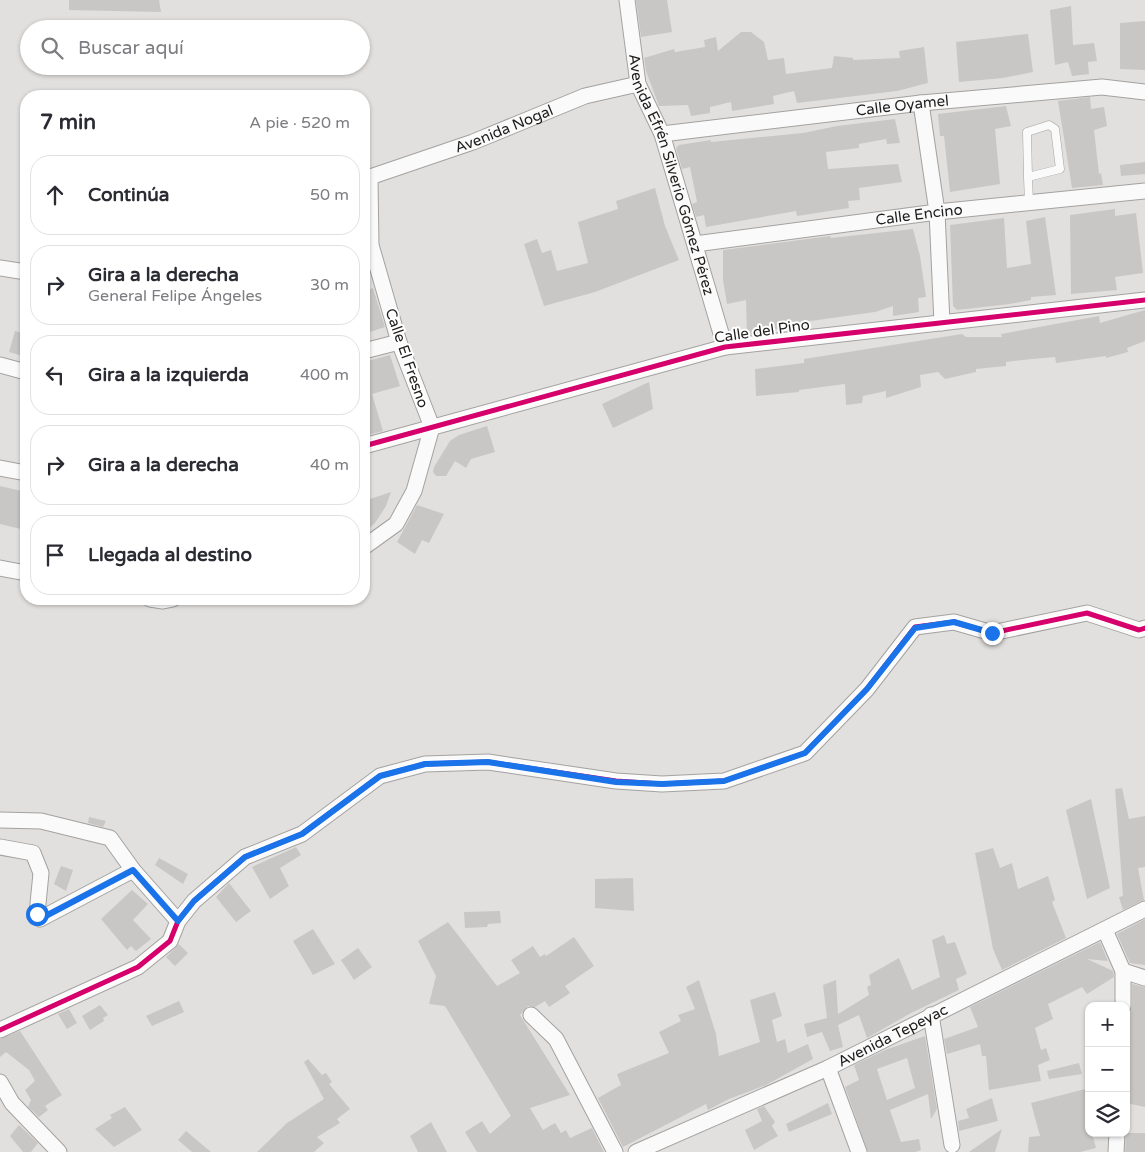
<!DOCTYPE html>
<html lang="es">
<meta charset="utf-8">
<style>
:root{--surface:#fff;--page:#f2f2f3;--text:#2b2b33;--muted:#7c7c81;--line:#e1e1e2}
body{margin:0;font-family:"Varela Round",sans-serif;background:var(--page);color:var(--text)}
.controls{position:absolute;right:15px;bottom:15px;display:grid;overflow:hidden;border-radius:10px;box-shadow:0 1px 4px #0004}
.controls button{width:45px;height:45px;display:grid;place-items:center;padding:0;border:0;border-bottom:1px solid var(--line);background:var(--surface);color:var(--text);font:25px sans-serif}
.stop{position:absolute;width:15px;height:15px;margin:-11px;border:4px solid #1a73e8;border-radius:50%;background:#fff}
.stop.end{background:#1a73e8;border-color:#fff;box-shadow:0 1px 5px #0008}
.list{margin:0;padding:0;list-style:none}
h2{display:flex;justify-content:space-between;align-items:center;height:65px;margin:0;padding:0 20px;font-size:21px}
h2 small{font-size:16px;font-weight:400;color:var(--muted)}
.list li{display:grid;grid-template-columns:32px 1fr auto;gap:15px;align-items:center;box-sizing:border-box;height:80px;margin:0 10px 10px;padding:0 10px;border:1px solid var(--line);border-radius:20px}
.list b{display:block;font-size:19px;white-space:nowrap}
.list p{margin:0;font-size:16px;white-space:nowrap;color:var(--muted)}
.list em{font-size:16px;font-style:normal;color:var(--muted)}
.icon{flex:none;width:28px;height:28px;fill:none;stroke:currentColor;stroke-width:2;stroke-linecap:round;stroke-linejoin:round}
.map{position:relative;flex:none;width:1145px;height:1152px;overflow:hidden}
.search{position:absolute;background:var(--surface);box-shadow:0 1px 4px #0004;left:20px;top:20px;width:350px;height:55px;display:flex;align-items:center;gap:12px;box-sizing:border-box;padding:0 18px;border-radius:28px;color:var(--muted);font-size:19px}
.panel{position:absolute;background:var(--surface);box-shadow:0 1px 4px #0004;left:20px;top:90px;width:350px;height:515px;border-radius:20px}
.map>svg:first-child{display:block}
</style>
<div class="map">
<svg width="1145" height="1152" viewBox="0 0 1145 1152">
<rect width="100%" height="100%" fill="#e2e0de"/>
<path fill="#c8c7c6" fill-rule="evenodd" d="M69 0H159L161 12 69 10Z
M636 0H667L672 32 641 37Z
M1071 6 1073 45 1094 43 1097 61 1088 62 1089 74 1072 76 1068 62 1055 65 1050 10Z
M1145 21V70L1120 69V23Z
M741 32H751L764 42 768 60 784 58 786 74 832 68 834 56 853 58V60L900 58 899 51 924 47 928 83 897 91 797 103 794 91 773 96 774 104 732 111 731 102 710 107V113L691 116 688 105 659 106 646 71 644 58 674 49 675 52 705 47 704 40 716 37 718 51Z
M1028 34 1033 72 1003 78 959 82 956 42Z
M1090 97 1091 109 1104 107 1107 126 1094 130 1099 174 1101 173 1103 185 1072 188 1058 101Z
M1006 106 1011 126 995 129 1000 184 950 192 944 136H940L938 114Z
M895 119 900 143 887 144 886 139 859 144V148L826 152 828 169 898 164 902 182 859 188 860 200 848 201 849 208 797 216 796 211 706 227 704 215 696 217 692 204 697 202 690 167 682 169 676 148 679 145 711 140V142L803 133 837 126Z
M1145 162V174L1121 176 1120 165Z
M655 188 665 226 679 260 595 292 544 306 524 244 537 239 542 253 551 250 557 271 588 263 578 222 618 209 616 201Z
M1115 209V216L1136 213 1143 273 1115 277 1117 290 1071 294 1070 215Z
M1045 217 1056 295 1031 297V300L1010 304 957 310 953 306 950 225 1004 218 1007 268 1031 264 1026 221Z
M913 229 920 256 926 297 918 298 919 312 893 316V306L875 312 789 324V328L763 331 764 333 747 335 746 300 727 304 723 280V250L830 236 831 238Z
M373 288 385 327 364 334V291Z
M1145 310V341L1127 348 1128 352 1106 358V356L1056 363 1055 357 1032 359 1006 362V366L976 369V372L945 379 938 372 920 375 921 387 886 398V391L863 396 862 403 846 405 845 384 799 390V392L756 396 755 369 804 363V359L962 334 966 337H1002L1001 334 1099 316 1100 323Z
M15 331 26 334V357L9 352Z
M390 355 400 386 372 394 383 431 364 436V362Z
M649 382 653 409 613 428 602 404Z
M487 426 495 452 471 459 466 468 455 461 446 476H436L433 472 434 467 450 441 459 435Z
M0 486 26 492 25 530 0 524Z
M391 492 386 506 375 523 364 533V501Z
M417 505 444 514 429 543 422 540 415 554 397 542Z
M1122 788 1129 819 1145 816V867L1138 868 1144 900 1123 910 1119 897 1123 896 1115 789Z
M1091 799 1110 888 1087 899 1066 810Z
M89 817 106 821 103 827 88 823Z
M296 847 301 855 280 868 289 886 270 899 252 867Z
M993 848 1000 868 1012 863 1018 889 1048 876 1055 900 1052 902 1066 938 1002 970 993 949 975 853Z
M159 858 188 874 183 884 155 865Z
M61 866 73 870 66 891 54 884Z
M633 878 634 911 595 908V879Z
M229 883 251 911 236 922 216 897Z
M132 890 148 904 133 920 151 939 136 951 131 946 127 950 101 919Z
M500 911 501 923 488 924 487 927 465 928 464 912Z
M1145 919V965L1130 963 1117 934Z
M448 922 497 986 520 973 511 960 533 946 540 957 545 954 546 956 574 937 594 966 565 986 570 993 549 1007 545 1001 535 1007 528 1006 520 1015 570 1095 530 1108 543 1130 555 1123 561 1133 566 1130 570 1138 592 1128 604 1152H477L465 1132 482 1121 490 1134 511 1116 445 1006 429 1004 436 976 418 941Z
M313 929 335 964 313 975 293 941Z
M944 935 947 944 955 942 967 974 956 979 959 990 911 1013 867 1038 859 1015 838 1025 843 1047 830 1051 822 1032 807 1037 804 1024 827 1018 823 985 836 980 838 1014 869 995 867 987 871 985 869 975 899 958 912 990 940 977 932 940Z
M1100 942 1108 961 1087 959 1113 971 1114 977 1087 994 1082 987 1048 1004 1053 1019 1035 1028 1041 1050 1046 1048 1050 1060 1038 1065 1041 1081 989 1090 986 1056H982L980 1044 947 1054 944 1039 978 1027 970 1007Z
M179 944 188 953 175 966 166 957Z
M358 948 372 967 354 980 341 960Z
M699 980 716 1034 719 1056 760 1042 750 1000 775 992 782 1016 772 1020 777 1042 785 1039 788 1053 808 1044 813 1059 766 1085 729 1099 708 1110 706 1104 623 1147 598 1098 621 1085 617 1074 669 1053 659 1032 681 1021 678 1015 695 1009 686 987Z
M1132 984 1145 987V1107L1126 1103 1128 1074 1130 1075 1128 1014 1132 1006Z
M179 1001 184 1012 152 1026 146 1016Z
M100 1005 108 1015 103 1018 104 1021 90 1030 82 1016Z
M69 1009 77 1023 67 1029 58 1014Z
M20 1031 62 1095 45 1106 48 1110 39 1117 28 1107 31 1100 25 1090 35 1081 29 1070 6 1052 0 1057V1039Z
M925 1036 937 1109 931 1119 928 1094 890 1110 901 1142 919 1139 921 1150 915 1152H868L845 1087 859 1080 854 1065 885 1050ZM907 1058 915 1088 887 1100 877 1069Z
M308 1059 322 1075 326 1073 332 1082 329 1084 350 1109 337 1119 340 1123 317 1137 324 1143 314 1152H257L287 1123 324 1099 304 1062Z
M1079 1063 1082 1074 1049 1079 1047 1071Z
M1089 1088V1133H1092L1096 1148 1080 1152H1028L1029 1137 1040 1136 1031 1103Z
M992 1098 998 1121 959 1131 958 1121 969 1118 966 1109Z
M828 1103 832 1114 789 1132 786 1124Z
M764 1106 775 1122 772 1126 778 1136 754 1150 745 1130 762 1121 757 1109Z
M125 1107 142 1130 114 1147 95 1129 112 1118 110 1115Z
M431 1122 447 1152H418L410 1136Z
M19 1125 38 1143 31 1152H23L10 1136Z
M1002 1129 995 1152H969Z
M186 1131 211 1152H192L178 1140Z
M1126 1133H1145V1152H1125Z"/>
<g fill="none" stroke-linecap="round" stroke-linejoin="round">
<g stroke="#a3a2a0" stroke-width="9">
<path id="lane" d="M1049 125 1055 129 1060 169 1028 177 1027 132Z
M1028 177 1029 203"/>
</g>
<g stroke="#a3a2a0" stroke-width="17">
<g id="street">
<path id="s1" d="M627 0 638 84 662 134 725 347"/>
<path d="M921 103 937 212 942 323"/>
<path id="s2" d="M662 134 921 103 1102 87 1145 92"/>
<path id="s3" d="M695 244 937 212 1145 191"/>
<path d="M0 268 26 272"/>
<path d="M364 351 399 342"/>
<path d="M0 365 26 372"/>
<path d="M364 446 725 347 1145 300"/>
<path d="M0 468 26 473"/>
<path id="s4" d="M364 547 396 524 414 491 432 427 399 342 371 245 370 177 473 142 585 96 638 84"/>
<path d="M0 568 26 573"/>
<path d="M150 599 163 601 173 599"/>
<path d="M0 820 41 821 110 838 133 870 178 921"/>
<path d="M0 847 33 853 41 873 37 914 40 919 133 870"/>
<path d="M1105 930 1123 971V1006"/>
<path d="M1123 971 1145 978"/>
<path d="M531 1015 556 1039 615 1152"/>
<path d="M931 1015 952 1145"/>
<path d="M0 1030 138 967 170 941 178 921 194 901 245 857 302 834 380 776 425 764 488 762 616 781 662 784 724 781 805 753 867 689 915 627 954 622 992 633 1087 613 1139 630 1145 628"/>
<path d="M828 1068 859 1152"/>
<path d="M0 1082 12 1103 59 1152"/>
<path id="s5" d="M636 1152 828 1068 1145 909"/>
<path d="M1116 1152 1117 1133"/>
</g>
</g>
<use href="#lane" stroke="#fbfafa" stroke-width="8"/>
<use href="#street" stroke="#fbfafa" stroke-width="15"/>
<g stroke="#fff" stroke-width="8">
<path id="cycleway" d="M364 446 725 347 1145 300
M0 1030 138 967 170 941 178 921 194 901 245 857 302 834 380 776 425 764 488 762 616 781 662 784 724 781 805 753 867 689 915 627 954 622 992 633 1087 613 1139 630 1145 628"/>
</g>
<use href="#cycleway" stroke="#d6006c" stroke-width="5"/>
</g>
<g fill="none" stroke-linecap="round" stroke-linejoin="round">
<path stroke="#1a73e8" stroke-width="6" d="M37 914 40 919 133 870 178 921 194 901 245 857 302 834 380 776 425 764 488 762 616 782 662 784 724 781 805 753 867 689 915 628 954 622 992 633"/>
</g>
<g text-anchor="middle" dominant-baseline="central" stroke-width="4" stroke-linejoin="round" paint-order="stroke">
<g font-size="15" fill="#1e1d1c" stroke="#fff">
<text stroke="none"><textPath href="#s2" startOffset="242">Calle Oyamel</textPath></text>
<text stroke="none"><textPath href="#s4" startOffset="546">Avenida Nogal</textPath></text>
<text stroke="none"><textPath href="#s1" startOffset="181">Avenida Efrén Silverio Gómez Pérez</textPath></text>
<text stroke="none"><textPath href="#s3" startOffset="226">Calle Encino</textPath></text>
<text transform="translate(762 331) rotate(-8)">Calle del Pino</text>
<text transform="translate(407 358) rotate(71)">Calle El Fresno</text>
<text stroke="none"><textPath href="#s5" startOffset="282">Avenida Tepeyac</textPath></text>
</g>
</g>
</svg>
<div class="controls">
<button>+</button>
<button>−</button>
<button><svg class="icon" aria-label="layers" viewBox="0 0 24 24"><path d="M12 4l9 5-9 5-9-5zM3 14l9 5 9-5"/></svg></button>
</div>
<div class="stop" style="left:37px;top:914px"></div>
<div class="stop end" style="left:992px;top:633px"></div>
<div class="search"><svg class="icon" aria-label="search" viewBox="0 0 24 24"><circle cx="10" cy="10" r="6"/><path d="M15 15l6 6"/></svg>Buscar aquí</div>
<section class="panel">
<h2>7 min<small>A pie · 520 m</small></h2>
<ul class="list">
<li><svg class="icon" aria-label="ahead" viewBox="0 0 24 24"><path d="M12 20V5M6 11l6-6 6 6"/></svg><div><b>Continúa</b></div><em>50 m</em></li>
<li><svg class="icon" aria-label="right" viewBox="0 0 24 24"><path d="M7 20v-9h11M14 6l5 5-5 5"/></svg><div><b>Gira a la derecha</b><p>General Felipe Ángeles</p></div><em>30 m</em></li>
<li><svg class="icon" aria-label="left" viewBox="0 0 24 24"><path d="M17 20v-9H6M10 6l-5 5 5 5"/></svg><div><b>Gira a la izquierda</b></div><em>400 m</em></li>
<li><svg class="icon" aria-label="right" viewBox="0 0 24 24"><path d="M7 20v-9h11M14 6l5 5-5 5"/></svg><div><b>Gira a la derecha</b></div><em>40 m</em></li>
<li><svg class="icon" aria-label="arrive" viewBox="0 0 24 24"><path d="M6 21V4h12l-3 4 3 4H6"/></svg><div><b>Llegada al destino</b></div></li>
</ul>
</section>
</div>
